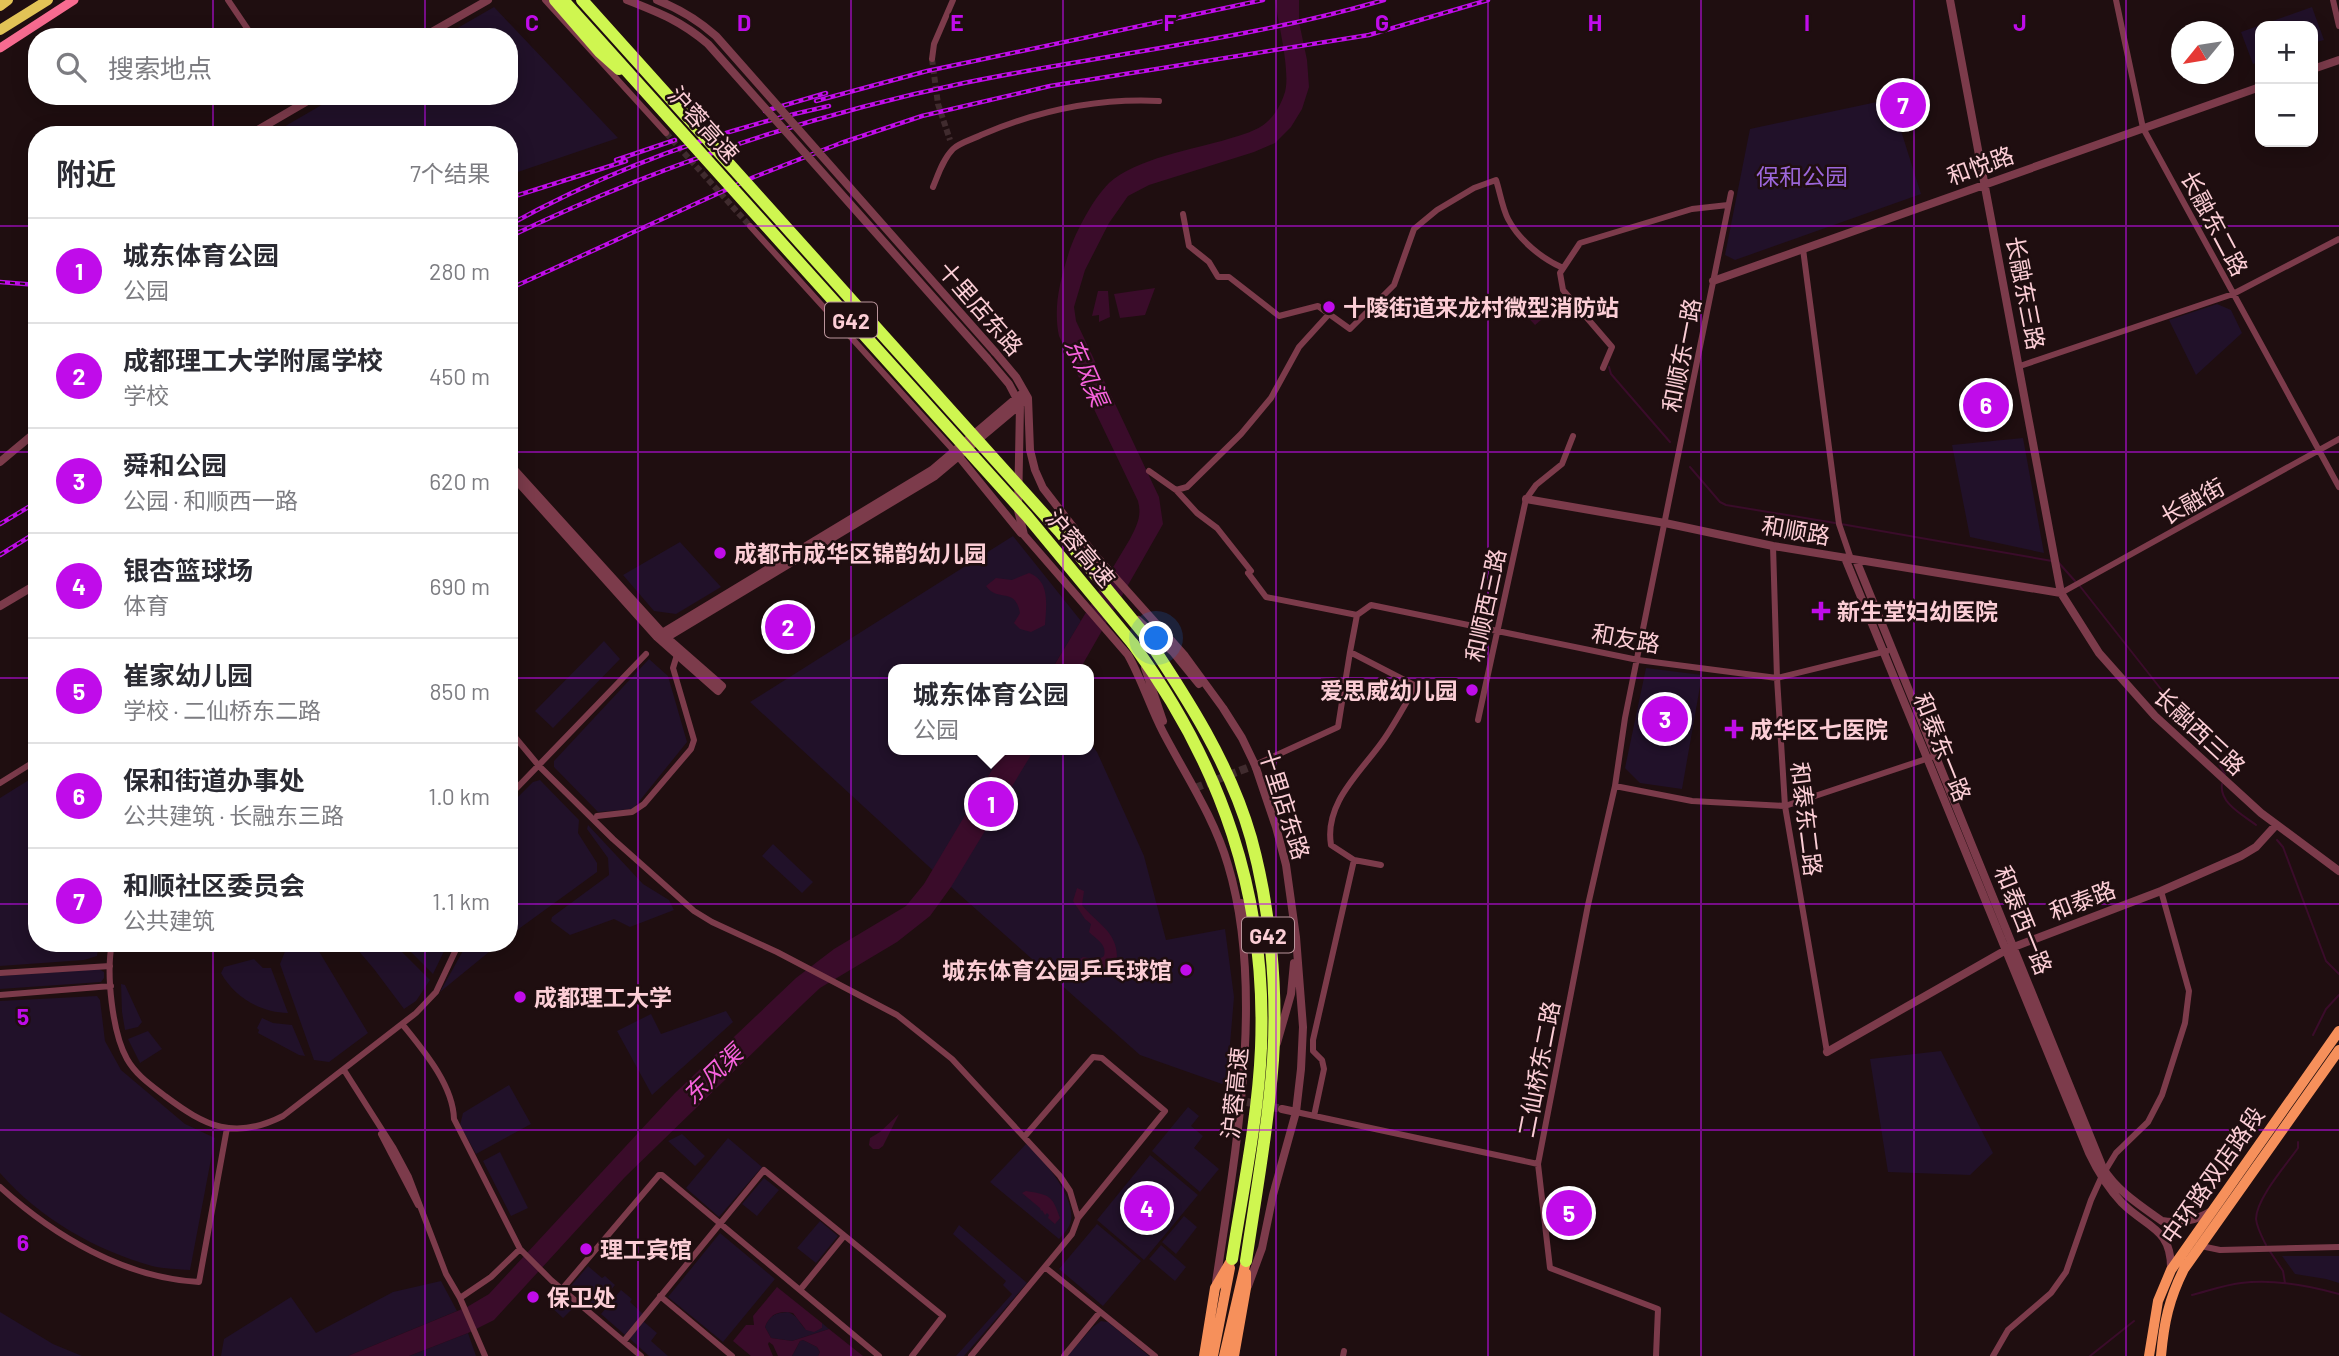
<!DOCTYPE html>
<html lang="zh">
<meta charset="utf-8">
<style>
:root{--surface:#fff;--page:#f7f7f7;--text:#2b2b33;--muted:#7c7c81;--line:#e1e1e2;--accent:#c00cea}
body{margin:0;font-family:Barlow,"Noto Sans SC",sans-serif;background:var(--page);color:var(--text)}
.controls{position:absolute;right:21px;top:21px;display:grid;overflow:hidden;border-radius:14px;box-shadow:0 4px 18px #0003}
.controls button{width:63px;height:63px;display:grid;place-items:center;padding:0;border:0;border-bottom:2px solid var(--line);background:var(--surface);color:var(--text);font:35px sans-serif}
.compass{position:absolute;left:2171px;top:21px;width:63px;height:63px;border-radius:50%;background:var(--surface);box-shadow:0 4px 18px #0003;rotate:240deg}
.you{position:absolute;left:1157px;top:639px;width:24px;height:24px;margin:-18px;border:5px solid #fff;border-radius:50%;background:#1a73e8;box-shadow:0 0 0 10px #1a73e833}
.badge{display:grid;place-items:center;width:46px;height:46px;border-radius:50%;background:var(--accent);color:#fff;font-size:23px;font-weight:700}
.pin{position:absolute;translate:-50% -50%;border:4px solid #fff;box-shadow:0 2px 7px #0006}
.popup{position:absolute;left:888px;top:664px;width:206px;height:91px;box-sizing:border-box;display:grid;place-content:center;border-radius:14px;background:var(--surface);filter:drop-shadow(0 2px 5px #0005);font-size:23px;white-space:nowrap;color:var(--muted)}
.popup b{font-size:26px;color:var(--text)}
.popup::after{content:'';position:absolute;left:50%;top:100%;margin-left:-14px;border:14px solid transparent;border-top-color:var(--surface)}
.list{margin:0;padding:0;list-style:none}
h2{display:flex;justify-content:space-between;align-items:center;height:91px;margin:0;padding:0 28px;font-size:30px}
h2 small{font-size:23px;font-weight:400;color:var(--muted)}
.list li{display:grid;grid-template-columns:46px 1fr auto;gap:21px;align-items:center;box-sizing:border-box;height:105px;padding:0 28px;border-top:2px solid var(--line)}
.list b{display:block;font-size:26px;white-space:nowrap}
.list p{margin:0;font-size:23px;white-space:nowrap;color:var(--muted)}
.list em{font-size:23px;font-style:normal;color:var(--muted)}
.icon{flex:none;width:38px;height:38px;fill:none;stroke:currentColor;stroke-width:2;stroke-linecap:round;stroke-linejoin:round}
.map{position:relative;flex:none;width:2339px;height:1356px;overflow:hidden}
.search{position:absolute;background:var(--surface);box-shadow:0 4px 18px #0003;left:28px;top:28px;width:490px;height:77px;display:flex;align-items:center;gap:18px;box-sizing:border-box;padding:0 24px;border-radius:28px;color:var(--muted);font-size:26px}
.panel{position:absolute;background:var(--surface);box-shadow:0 4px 18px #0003;left:28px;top:126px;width:490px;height:826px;border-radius:28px}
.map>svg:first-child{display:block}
</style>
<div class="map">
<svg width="2339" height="1356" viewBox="0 0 2339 1356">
<rect width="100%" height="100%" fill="#1f0e10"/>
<path fill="#211129" d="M494 7 618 138 509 175V135H270L337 96H509V37H442Z
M2312 7 2324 40 2313 43V26H2260V62L2253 64 2241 32Z
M1891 99 1921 194 1735 260 1725 255 1750 129Z
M2217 304 2231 310 2242 333 2196 375 2169 320Z
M2023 438 2044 553 1970 537 1952 445Z
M1013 536 1081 621 1052 669H893V750H1089V742L1097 752 1144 856 1166 940 1225 929 1234 997 1227 1080 1222 1084 1140 1055 951 887 750 702Z
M680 542 721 587 676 614 654 611 623 575Z
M604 641 620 659 553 728 535 711Z
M649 659 668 676 687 742 633 809 598 812 554 767V761Z
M1646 668 1702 675 1682 789 1640 783 1625 768Z
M37 775V943H99L97 956 84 960 0 966V798Z
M540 780 579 820 578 833 597 863V872L509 936V806L533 782Z
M588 825 643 884 669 900 674 910 630 927 614 919 570 935 551 921 552 917 609 875 608 858 587 829Z
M773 844 813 882 802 893 762 856Z
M216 943H255L254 950 221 949 215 946Z
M296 943H314L368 1033 329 1062 314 1060 280 964 286 949Z
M352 943H393L430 980 416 1001 404 1009 374 969Z
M402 943H448L433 974Z
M467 943H500L440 992 464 949Z
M254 959 263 968H271L288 1013C261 1013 234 997 221 973L224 967Z
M99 969 104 972V978L101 982 0 989V976Z
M121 984 125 985 142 1022 138 1027 125 1030 122 1012Z
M97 996 100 1000 105 1041 121 1070 185 1124 215 1138 190 1270C178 1269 164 1269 152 1266 95 1250 39 1218 0 1173V1001Z
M726 1011 733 1022 652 1095 617 1031 651 1014 661 1034Z
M262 1018 273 1023 292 1025 305 1056 299 1055 258 1033 259 1030 257 1028Z
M148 1031 162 1049 140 1063 128 1039Z
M1941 1051 1993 1153 1970 1175 1888 1172 1870 1059Z
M509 1085 531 1124 476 1154 460 1125 463 1113Z
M1188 1107 1199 1116 1191 1126 1203 1136 1194 1148 1219 1169 1200 1192 1152 1151Z
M682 1134 705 1156 695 1166 668 1141Z
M728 1138 762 1167 719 1217 686 1188Z
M1026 1144C1043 1157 1075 1197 1071 1220 1070 1227 1064 1234 1059 1239L990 1182Z
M500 1152 528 1208 511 1216 483 1161Z
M1150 1155 1198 1195 1144 1260 1097 1220Z
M764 1178 779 1190 757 1216 742 1204Z
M1184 1216 1197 1227 1176 1254 1162 1242Z
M820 1221 838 1236 816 1263 797 1248Z
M1097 1224 1141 1261 1103 1306 1059 1269Z
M959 1225 1027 1283 964 1356H956L1012 1294 1003 1285 1006 1281 953 1234Z
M720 1233 775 1279 723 1342 668 1297Z
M1161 1245 1186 1267 1175 1281 1149 1259Z
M2282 1256H2339V1283L2326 1279 2295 1274Z
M588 1266 602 1278 605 1276 615 1285 595 1309 570 1287Z
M441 1281 457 1311 348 1356H221L224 1339 291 1297 316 1333 393 1292Z
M621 1290 632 1299 630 1302 643 1314 625 1335 601 1314Z
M563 1291 577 1304 563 1318 550 1306Z
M0 1312 53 1344 82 1356H0Z
M788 1312C806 1319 797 1336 822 1328V1323L829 1329 792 1341 771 1338 765 1327C770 1315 775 1313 788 1312Z
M643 1321 657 1333 651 1341 668 1356H649L629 1338Z
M1101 1321 1108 1322 1149 1356H1067L1093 1327Z
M468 1333 476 1356H409Z
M803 1340 817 1347 820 1352 818 1356H792L800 1341Z"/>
<path fill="#3a0c2a" d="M1275 0H1299V22L1307 60 1309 87 1302 109 1291 127 1275 143 1254 152 1149 185 1128 196 1109 223 1085 270 1074 307 1076 321 1159 497 1163 524 1080 669H1052L1130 539C1137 525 1142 516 1138 501L1059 336C1053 307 1060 281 1069 252 1076 231 1093 199 1109 183 1134 159 1195 149 1228 139 1241 135 1257 131 1267 122 1275 115 1281 104 1284 95 1292 76 1278 23 1275 0Z
M1155 288 1145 315 1120 318 1114 294Z
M1098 291H1108L1110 317 1099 322V315L1092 316Z
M1529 298 1539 309 1536 312 1531 306 1529 310 1535 316 1542 309 1544 311 1541 320 1535 325 1521 310Z
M1029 573C1051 581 1046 607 1045 625L1031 632 1020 629 1014 623 1020 613C1015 586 998 603 986 586L996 578 1012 580Z
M1004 750H1034L951 887 930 916 897 942 820 988 804 1003 625 1177 494 1320 468 1333 409 1356H348L467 1307 489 1294 675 1093 796 978 834 949 906 906 924 884Z
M1077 888 1084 891 1082 905C1096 923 1117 931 1117 957 1105 970 1092 976 1080 959L1083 957 1098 960 1104 956C1107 944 1097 940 1089 932L1091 924 1085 919 1073 901Z
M899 1114 883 1146 879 1149H873L869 1145 870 1138 880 1132Z
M1026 1191C1050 1195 1052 1195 1060 1218L1055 1224 1048 1218 1049 1215 1047 1213 1045 1215 1042 1210 1041 1211 1040 1208 1022 1193Z
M777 1287 822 1323V1328L814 1332 806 1330 793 1313C779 1310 770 1314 765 1327L771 1338 792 1341 829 1329 863 1356H818L820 1352 817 1347 803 1340 800 1341 792 1356H778L773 1345 769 1342 768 1344 773 1356H751L733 1341 746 1325H754L753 1316Z"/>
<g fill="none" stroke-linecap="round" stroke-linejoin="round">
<path stroke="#3a0c2a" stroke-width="2" d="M1609 367 1611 374 1670 442
M1690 467 1720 502 1726 505 1835 523
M1841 524 2052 561
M2058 562 2075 581
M2079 585 2216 759 2225 774
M2222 784C2219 803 2243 815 2256 825
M2277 840 2283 847 2326 961 2339 974
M2313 1035 2326 1009 2339 995
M2266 1245C2262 1237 2257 1228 2256 1219 2256 1199 2286 1165 2298 1148V1142
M2269 1250 2283 1271 2285 1283
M2192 1295C2208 1291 2224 1285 2241 1283 2274 1279 2307 1285 2339 1294
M2090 1356 2134 1321"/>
<path stroke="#402b2e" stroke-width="6" stroke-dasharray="6 3" stroke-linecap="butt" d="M932 59 938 104 950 140
M666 133 750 226"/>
<path stroke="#402b2e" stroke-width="8" stroke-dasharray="8 4" stroke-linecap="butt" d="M1195 788 1255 765
M1247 1102 1282 1109"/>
<path stroke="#7c3b4b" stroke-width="6" d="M228 0 253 37
M545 0 666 133
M2116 0 2143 128 2339 487
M2333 0 2339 26
M932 59 934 44 953 0
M292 96 299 106
M933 187C938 175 943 159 953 149 959 143 973 139 981 135 1037 111 1098 98 1159 101
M1183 214 1189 246 1209 262 1218 277H1229L1279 316 1318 306 1350 329 1394 285 1414 229 1437 210 1474 188 1496 180C1500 192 1502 207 1508 219 1519 240 1542 259 1563 268
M750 226 954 451
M1803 249 1839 524 1851 559
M2020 366 2233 294 2339 239
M1603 368 1612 347 1563 290 1560 273 1580 243 1692 209 1728 205
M1149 471 1176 490 1197 513 1217 528 1251 571 1248 573 1266 597 1357 615 1350 652 1416 686C1405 704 1395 724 1382 742 1360 773 1324 803 1331 845L1354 860 1381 865
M1176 490 1187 487 1241 434 1271 398 1299 347 1329 314
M1773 546 1777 678 1785 806 1827 1052
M2061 593 2339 439
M1357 615 1371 605 1638 660 1777 678 1887 651
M1478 720 1526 499 1536 485 1562 464 1573 436
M509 730 539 766 613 839 694 911 712 922 777 952 897 1015 952 1059 1060 1176 1070 1191 1078 1218 1072 1234 971 1356
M1255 765 1338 727 1350 652
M0 783 37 760
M1615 786 1692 801 1785 806 1935 756
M509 796 646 654
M597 816 632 812 644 804 691 749 694 740 673 668 677 655
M112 943C106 973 112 1032 127 1059 136 1075 151 1085 165 1096 205 1126 234 1141 283 1116L416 1013 436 992 459 943
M0 973 110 966
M0 995 111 986
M403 1025C424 1051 453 1085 454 1119L520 1249 551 1280 641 1356
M344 1070 393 1147 409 1177 446 1274 460 1298 485 1356
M1296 1112 1538 1164
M1314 1116 1324 1069 1322 1060 1313 1051V1040L1354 860
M381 1134 418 1205
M1025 1136 1093 1057 1102 1058 1165 1111 1078 1218
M2105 1171 2116 1153 2148 1122 2162 1095 2185 1023 2189 991 2161 891
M0 1187C54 1236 124 1278 199 1282L227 1128
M2201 1246 2220 1250 2339 1247
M1046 1268 1155 1356
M563 1288 659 1175H662L879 1356
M800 1290 844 1236
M660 1296 732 1356
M460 1298 491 1277 520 1249
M624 1341 764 1170 943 1316 912 1356
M1064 1356 1100 1312
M1343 1356 1344 1351
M1656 1356 1658 1309 1550 1268 1538 1164 1588 905 1615 786 1625 718 1731 193
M1993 1356 2008 1330 2051 1293 2066 1272 2091 1200 2101 1178"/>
<path stroke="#7c3b4b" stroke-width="8" d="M1950 0 2061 593 2099 653 2155 716 2261 813 2339 871
M423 37 488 0
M2313 69 2339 60
M249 135 316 96
M1713 281 2260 87
M995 352 1016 377 1028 398 1030 450 1035 470 1043 488 1094 554 1185 656 1223 708 1242 738 1255 765 1276 827 1286 865 1296 937 1303 1027 1301 1069 1296 1112 1273 1195 1262 1248 1248 1286
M987 358 1009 384 1020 405 1018 510 1024 535 1128 655C1142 680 1150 707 1163 732 1186 776 1214 817 1228 865 1266 991 1235 1154 1216 1282
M956 453 1021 533
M0 462 37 431
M509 464 666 637 722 686 718 691 657 637 509 472
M1526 499 1665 523 1773 546 2061 593
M1845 558 2089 1153C2098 1172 2108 1188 2122 1203 2147 1228 2172 1228 2171 1270
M1856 560 2103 1168C2116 1190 2141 1206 2162 1221 2178 1224 2197 1220 2210 1212
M0 606 37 584
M1138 620 1173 652 1199 684
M659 635 932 470 1020 395
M664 639 935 476 1023 402
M1145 668 1163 721
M1241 903 1249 931
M1277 1043 1291 994 1294 963
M1827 1052 2006 950 2161 891 2241 856 2256 847 2276 825
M1282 1109 1296 1112"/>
<path stroke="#f76b90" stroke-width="9" d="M0 48 74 0"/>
<path stroke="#f6905b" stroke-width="10" d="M1204 1356 1215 1288 1232 1259
M1213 1356 1230 1268
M1224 1356 1246 1261
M1234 1356 1246 1288V1273
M2149 1356 2158 1301 2171 1270 2339 1031
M2161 1356C2164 1322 2169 1299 2184 1269L2339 1050"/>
<path stroke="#e2c356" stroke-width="10" d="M0 6 8 0
M0 30 48 0"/>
<path stroke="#cff650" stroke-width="12" d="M555 0 600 52 619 69
M1145 635C1187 698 1230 764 1251 838 1270 907 1278 988 1273 1060 1268 1127 1256 1194 1246 1261
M1133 644C1222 766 1267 896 1261 1048 1258 1118 1243 1189 1232 1259"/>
<g stroke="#c00cea" stroke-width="4.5">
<path id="rail" d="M816 101 927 71 1263 0
M765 111 826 93
M616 160 675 140
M509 198 626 161
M509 225C609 170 718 130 829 106
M509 237C654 167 807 116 964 83 1104 54 1247 40 1384 0
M0 282 37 285
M509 289 754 177 841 143 922 116 1050 86 1369 35 1488 0
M0 524 37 502
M0 555 37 532"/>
</g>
<use href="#rail" stroke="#1f0e10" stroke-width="2" stroke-dasharray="5" stroke-linecap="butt"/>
<path stroke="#7c3b4b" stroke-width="8" d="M627 0C660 13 681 21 708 44L987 358
M657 0C680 9 698 20 716 36L995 352"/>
<path stroke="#cff650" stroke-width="12" d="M563 0 1027 516 1133 644
M582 0 1059 531 1145 635"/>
</g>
<path fill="none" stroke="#c00cea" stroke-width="2" stroke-opacity="0.55" d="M213 0V37M425 0V37M638 0V1356M851 0V1356M1063 0V1356M1276 0V1356M1488 0V1356M1701 0V1356M1914 0V1356M2126 0V1356M213 96V135M425 96V135M0 226H37M509 226H2339M0 452H37M509 452H2339M0 678H37M509 678H2339M0 904H37M509 904H2339M213 943V1356M425 943V1356M0 1130H2339"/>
<g fill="#c00cea" stroke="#1f0e10" stroke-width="2.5">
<circle cx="1329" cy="307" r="7"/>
<circle cx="720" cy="553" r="7"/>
<path d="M1817.5 600.5h7v7h7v7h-7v7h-7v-7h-7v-7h7z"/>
<circle cx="1472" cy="690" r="7"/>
<path d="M1730.5 718.5h7v7h7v7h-7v7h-7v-7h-7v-7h7z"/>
<circle cx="1186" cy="970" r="7"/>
<circle cx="520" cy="997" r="7"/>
<circle cx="586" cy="1249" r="7"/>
<circle cx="533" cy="1297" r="7"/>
</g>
<g text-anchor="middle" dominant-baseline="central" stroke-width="5" stroke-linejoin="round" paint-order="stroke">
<g fill="#1f0e10" stroke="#ba949b" stroke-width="2">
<rect x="825" y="302.5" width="52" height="35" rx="5"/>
<rect x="1242" y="917.5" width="52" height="35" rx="5"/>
</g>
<g font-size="21" font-weight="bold" fill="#fcced6">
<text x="851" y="320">G42</text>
<text x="1268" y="935">G42</text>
</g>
<g font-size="23" fill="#fcced6" stroke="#1f0e10">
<text transform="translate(704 124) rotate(48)">沪蓉高速</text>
<text transform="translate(1980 165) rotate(-20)">和悦路</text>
<text transform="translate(2215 223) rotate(62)">长融东二路</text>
<text transform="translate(2026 293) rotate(79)">长融东三路</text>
<text transform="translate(981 308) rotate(49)">十里店东路</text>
<text transform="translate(1681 355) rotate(-79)">和顺东一路</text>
<text transform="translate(2192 501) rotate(-29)">长融街</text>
<text transform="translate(1796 530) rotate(10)">和顺路</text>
<text transform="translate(1081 548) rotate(50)">沪蓉高速</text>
<text transform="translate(1485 605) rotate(-78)">和顺西三路</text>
<text transform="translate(1626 638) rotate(10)">和友路</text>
<text transform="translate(2200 731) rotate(43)">长融西三路</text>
<text transform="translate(1943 747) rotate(68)">和泰东一路</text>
<text transform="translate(1285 804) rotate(72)">十里店东路</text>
<text transform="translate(1807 819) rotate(83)">和泰东二路</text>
<text transform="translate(2082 900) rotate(-21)">和泰路</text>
<text transform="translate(2024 920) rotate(68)">和泰西一路</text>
<text transform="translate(1538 1069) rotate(-79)">二仙桥东二路</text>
<text transform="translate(1234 1093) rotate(-84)">沪蓉高速</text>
<text transform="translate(2212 1175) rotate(-55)">中环路双店路段</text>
</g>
<g font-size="23" fill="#9c67da" stroke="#1f0e10">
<text x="1802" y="176">保和公园</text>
</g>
<g font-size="23" font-weight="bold" fill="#fcced6" stroke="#1f0e10" text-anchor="start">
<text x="1343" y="307">十陵街道来龙村微型消防站</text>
<text x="734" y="553">成都市成华区锦韵幼儿园</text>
<text x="1837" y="611">新生堂妇幼医院</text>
<text x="1458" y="690" text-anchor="end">爱思威幼儿园</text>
<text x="1750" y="729">成华区七医院</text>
<text x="1172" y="970" text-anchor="end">城东体育公园乒乓球馆</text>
<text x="534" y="997">成都理工大学</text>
<text x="600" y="1249">理工宾馆</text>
<text x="547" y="1297">保卫处</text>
</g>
<g font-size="24" font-style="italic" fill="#f762dd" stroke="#1f0e10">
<text transform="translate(1087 372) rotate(66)">东风渠</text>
<text transform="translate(712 1074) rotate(-44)">东风渠</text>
</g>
</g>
<g font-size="23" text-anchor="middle" font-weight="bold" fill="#c00cea" stroke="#1f0e10" stroke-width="5" stroke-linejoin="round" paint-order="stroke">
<text x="532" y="31">C</text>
<text x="744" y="31">D</text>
<text x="957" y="31">E</text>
<text x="1170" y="31">F</text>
<text x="1382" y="31">G</text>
<text x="1595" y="31">H</text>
<text x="1807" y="31">I</text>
<text x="2020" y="31">J</text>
<text x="23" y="1025">5</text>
<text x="23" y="1251">6</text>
</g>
</svg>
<div class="controls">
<button>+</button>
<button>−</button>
</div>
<svg class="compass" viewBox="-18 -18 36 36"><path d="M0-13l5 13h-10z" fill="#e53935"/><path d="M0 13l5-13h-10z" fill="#7c7c81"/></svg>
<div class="you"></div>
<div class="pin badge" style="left:991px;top:804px">1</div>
<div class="popup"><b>城东体育公园</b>公园</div>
<div class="pin badge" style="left:788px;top:627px">2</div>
<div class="pin badge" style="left:1665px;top:719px">3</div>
<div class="pin badge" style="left:1147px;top:1208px">4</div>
<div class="pin badge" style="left:1569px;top:1213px">5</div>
<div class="pin badge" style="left:1986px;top:405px">6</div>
<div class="pin badge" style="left:1903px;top:105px">7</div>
<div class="search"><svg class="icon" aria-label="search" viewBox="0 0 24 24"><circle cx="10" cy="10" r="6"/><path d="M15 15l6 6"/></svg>搜索地点</div>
<section class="panel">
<h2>附近<small>7个结果</small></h2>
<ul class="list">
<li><span class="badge">1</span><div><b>城东体育公园</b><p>公园</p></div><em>280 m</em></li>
<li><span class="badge">2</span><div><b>成都理工大学附属学校</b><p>学校</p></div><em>450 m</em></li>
<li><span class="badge">3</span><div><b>舜和公园</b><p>公园 · 和顺西一路</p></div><em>620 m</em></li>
<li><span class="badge">4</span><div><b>银杏篮球场</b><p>体育</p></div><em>690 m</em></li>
<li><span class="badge">5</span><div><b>崔家幼儿园</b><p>学校 · 二仙桥东二路</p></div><em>850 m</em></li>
<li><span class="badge">6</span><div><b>保和街道办事处</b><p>公共建筑 · 长融东三路</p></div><em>1.0 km</em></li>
<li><span class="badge">7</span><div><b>和顺社区委员会</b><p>公共建筑</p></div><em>1.1 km</em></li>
</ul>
</section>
</div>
